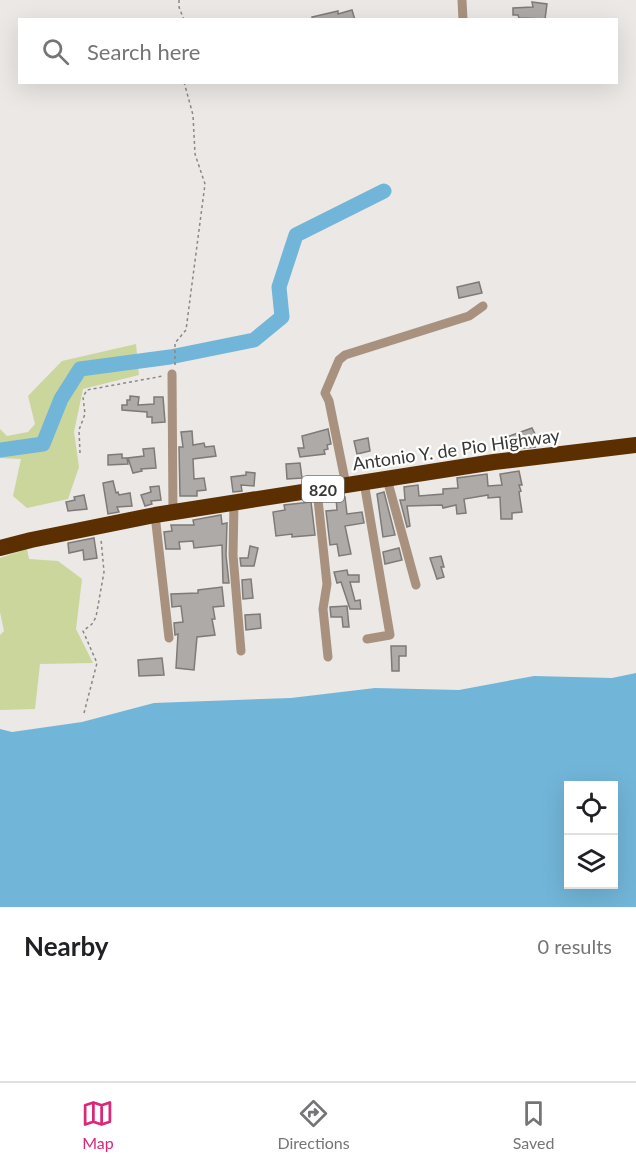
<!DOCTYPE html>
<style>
:root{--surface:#fff;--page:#f6f6f6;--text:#202124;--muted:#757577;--line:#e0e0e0;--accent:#db2777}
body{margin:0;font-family:Lato,sans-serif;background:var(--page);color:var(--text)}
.controls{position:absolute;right:18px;bottom:18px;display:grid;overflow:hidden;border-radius:0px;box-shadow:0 6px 24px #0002}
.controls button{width:54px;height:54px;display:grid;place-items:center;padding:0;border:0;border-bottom:2px solid var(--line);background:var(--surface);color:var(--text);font:30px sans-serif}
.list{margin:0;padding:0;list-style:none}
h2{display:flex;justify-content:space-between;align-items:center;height:78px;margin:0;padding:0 24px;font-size:26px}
h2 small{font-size:20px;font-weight:400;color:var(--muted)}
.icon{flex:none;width:33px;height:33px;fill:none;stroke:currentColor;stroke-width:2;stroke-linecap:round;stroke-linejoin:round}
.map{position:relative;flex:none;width:636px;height:907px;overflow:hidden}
.search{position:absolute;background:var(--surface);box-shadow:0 6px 24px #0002;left:18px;right:18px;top:18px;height:66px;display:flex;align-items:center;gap:15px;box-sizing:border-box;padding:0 21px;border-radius:0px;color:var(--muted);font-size:22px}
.sheet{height:174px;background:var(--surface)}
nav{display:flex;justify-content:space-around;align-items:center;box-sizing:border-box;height:84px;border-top:2px solid var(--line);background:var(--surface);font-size:16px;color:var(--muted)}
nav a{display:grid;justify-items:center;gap:3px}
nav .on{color:var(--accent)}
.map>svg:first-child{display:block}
</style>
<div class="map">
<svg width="636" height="907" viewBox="0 0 636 907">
<rect width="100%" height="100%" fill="#ebe8e5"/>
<path fill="#cad69c" d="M136 344 139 375 83 389 74 432 79 467 68 499 27 508 13 496 21 459 0 458V429L7 436 28 432 35 424 28 396 62 361Z
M27 549 29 559 58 561 82 579 76 629 93 663 40 664 35 709 0 710V635L4 631 0 612V558Z"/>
<path fill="#71b5d8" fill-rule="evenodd" d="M636 673V907H0V729L12 732 82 722 154 703 291 698 375 688 459 690 534 676 612 678ZM568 786H614V884H568Z"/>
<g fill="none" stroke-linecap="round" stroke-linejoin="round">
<path stroke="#71b5d8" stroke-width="15" d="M0 450 43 444 61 399 80 369 170 357 254 340 282 317 279 287 296 235 384 191"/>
</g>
<path fill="#aeaaa8" stroke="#7e7a78" stroke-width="1.5" d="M532 2 547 4 545 19 519 18 518 15H513V8L533 7Z
M352 10 355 20H313L312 17 338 11V14Z
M479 282 482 293 459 298 457 287Z
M130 396 139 397 138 405 154 404V397H163L165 422 152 423V417H147V412L122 410V405H127V400H130Z
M532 428 539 442 534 445 535 447 505 450 504 438Z
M328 429 331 444 327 445 328 449 324 450 325 454 300 457 298 448H304L302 436Z
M192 431 193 445 204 443 205 447 214 446 216 456 193 459 194 479 204 478 206 490 197 491V496H180L179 447H183L181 432Z
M368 438 370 451 357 454 354 441Z
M154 448 156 468 141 469 142 471 133 473 128 458 144 456 143 449Z
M122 454V458H127L128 464 108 465V455Z
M300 463 302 478 287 479 286 464Z
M519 471 522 485H519L521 491 519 492 522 512 512 513V519H501L500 497 488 498V495L464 499 466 513 457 514 456 505 443 508 442 505 407 506 410 526 407 527 400 500H405L404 487 418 485 419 496 443 494V489L458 488 457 478 487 474 488 486 502 485 500 474Z
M246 472 255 473 254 486 241 485 242 491 233 492 231 477 246 475Z
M113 481 116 493 118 492 119 495 130 493 132 506 117 507 119 512 108 514 103 483Z
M159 486 161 500 151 501 152 504 145 506 141 495 151 492 150 487Z
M384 492 395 535 383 537 377 494Z
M84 495 87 509 68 511 66 502 75 500 74 497Z
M345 497 347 514 362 512 364 523 345 526 351 554 339 556 337 544 330 545 326 511 337 510 336 498Z
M311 502 315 535 292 537V534L276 536 273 512 285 510 284 505Z
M221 515 222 524 227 523 226 555 229 583H223L222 545 194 548 193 541 179 542 180 549H166L164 532 172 531 171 525H194L193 520Z
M94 538 97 558 84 560 83 550 69 553 68 543Z
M250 546 258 548 254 566H241L240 558H248Z
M399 548 402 560 385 564 383 552Z
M441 556 444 567H441L444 577 437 579 430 558Z
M347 570 348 575H359V582H350L355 601 360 600 361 609H350L341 582 337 583 334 572Z
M251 579 253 598 243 599 242 580Z
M222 587 224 606 213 607 215 619H212L215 635 197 637 194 670 176 668 178 634 175 635 174 623 183 622 181 606 172 607 171 594 198 593V590Z
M347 606 349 627H343L342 617H331L330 607Z
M260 614 261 628 246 630 245 615Z
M391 646H406V656H399V671H392Z
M162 658 164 675 139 676 138 660Z"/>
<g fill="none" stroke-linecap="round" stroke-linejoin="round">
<path stroke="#8a8886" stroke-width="1.5" stroke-dasharray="3 3" stroke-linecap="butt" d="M179 0V7L184 20
M175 365V343L186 330 205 184 195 154 193 115 184 82
M80 453 79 430 85 414 83 397 87 390 163 376
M84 713 97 663 83 631 92 624 96 617 104 572 101 539"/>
<path stroke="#a9917f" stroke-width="9" d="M462 0 463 20
M172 374 173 513
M387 479 416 585
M364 482 390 635 367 639
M346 485 329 401 325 393 339 360 345 355 469 316 483 306
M317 490 327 584 323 609 328 657
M234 503 233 555 241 651
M155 515 169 638"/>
<path stroke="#5c2f00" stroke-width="16" d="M0 548 31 540 155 515 494 462 636 445"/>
</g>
<g text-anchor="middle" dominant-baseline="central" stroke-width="4.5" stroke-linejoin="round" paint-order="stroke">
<rect fill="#fff" stroke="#747372" stroke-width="1.5" x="302" y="476" width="42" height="26" rx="4.5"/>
<g font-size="16" font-weight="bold" fill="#383736">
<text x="323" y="489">820</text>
</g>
<g font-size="18" fill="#383736" stroke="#fff">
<text transform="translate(456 449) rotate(-8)">Antonio Y. de Pio Highway</text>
</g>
</g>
</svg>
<div class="controls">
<button><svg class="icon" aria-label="locate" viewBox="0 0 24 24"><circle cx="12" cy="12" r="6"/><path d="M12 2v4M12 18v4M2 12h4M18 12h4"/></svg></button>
<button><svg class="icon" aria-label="layers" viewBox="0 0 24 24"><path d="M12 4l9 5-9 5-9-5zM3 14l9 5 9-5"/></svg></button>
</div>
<div class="search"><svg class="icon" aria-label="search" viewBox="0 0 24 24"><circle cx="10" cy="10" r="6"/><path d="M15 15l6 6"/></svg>Search here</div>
</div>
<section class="sheet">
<h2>Nearby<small>0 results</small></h2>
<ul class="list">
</ul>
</section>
<nav>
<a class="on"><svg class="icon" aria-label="map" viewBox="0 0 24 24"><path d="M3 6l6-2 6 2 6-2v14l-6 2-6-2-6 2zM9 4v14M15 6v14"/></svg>Map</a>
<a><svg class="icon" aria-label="directions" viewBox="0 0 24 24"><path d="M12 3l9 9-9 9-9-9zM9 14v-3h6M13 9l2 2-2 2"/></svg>Directions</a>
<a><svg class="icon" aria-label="saved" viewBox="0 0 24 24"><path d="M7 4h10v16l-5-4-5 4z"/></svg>Saved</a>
</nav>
